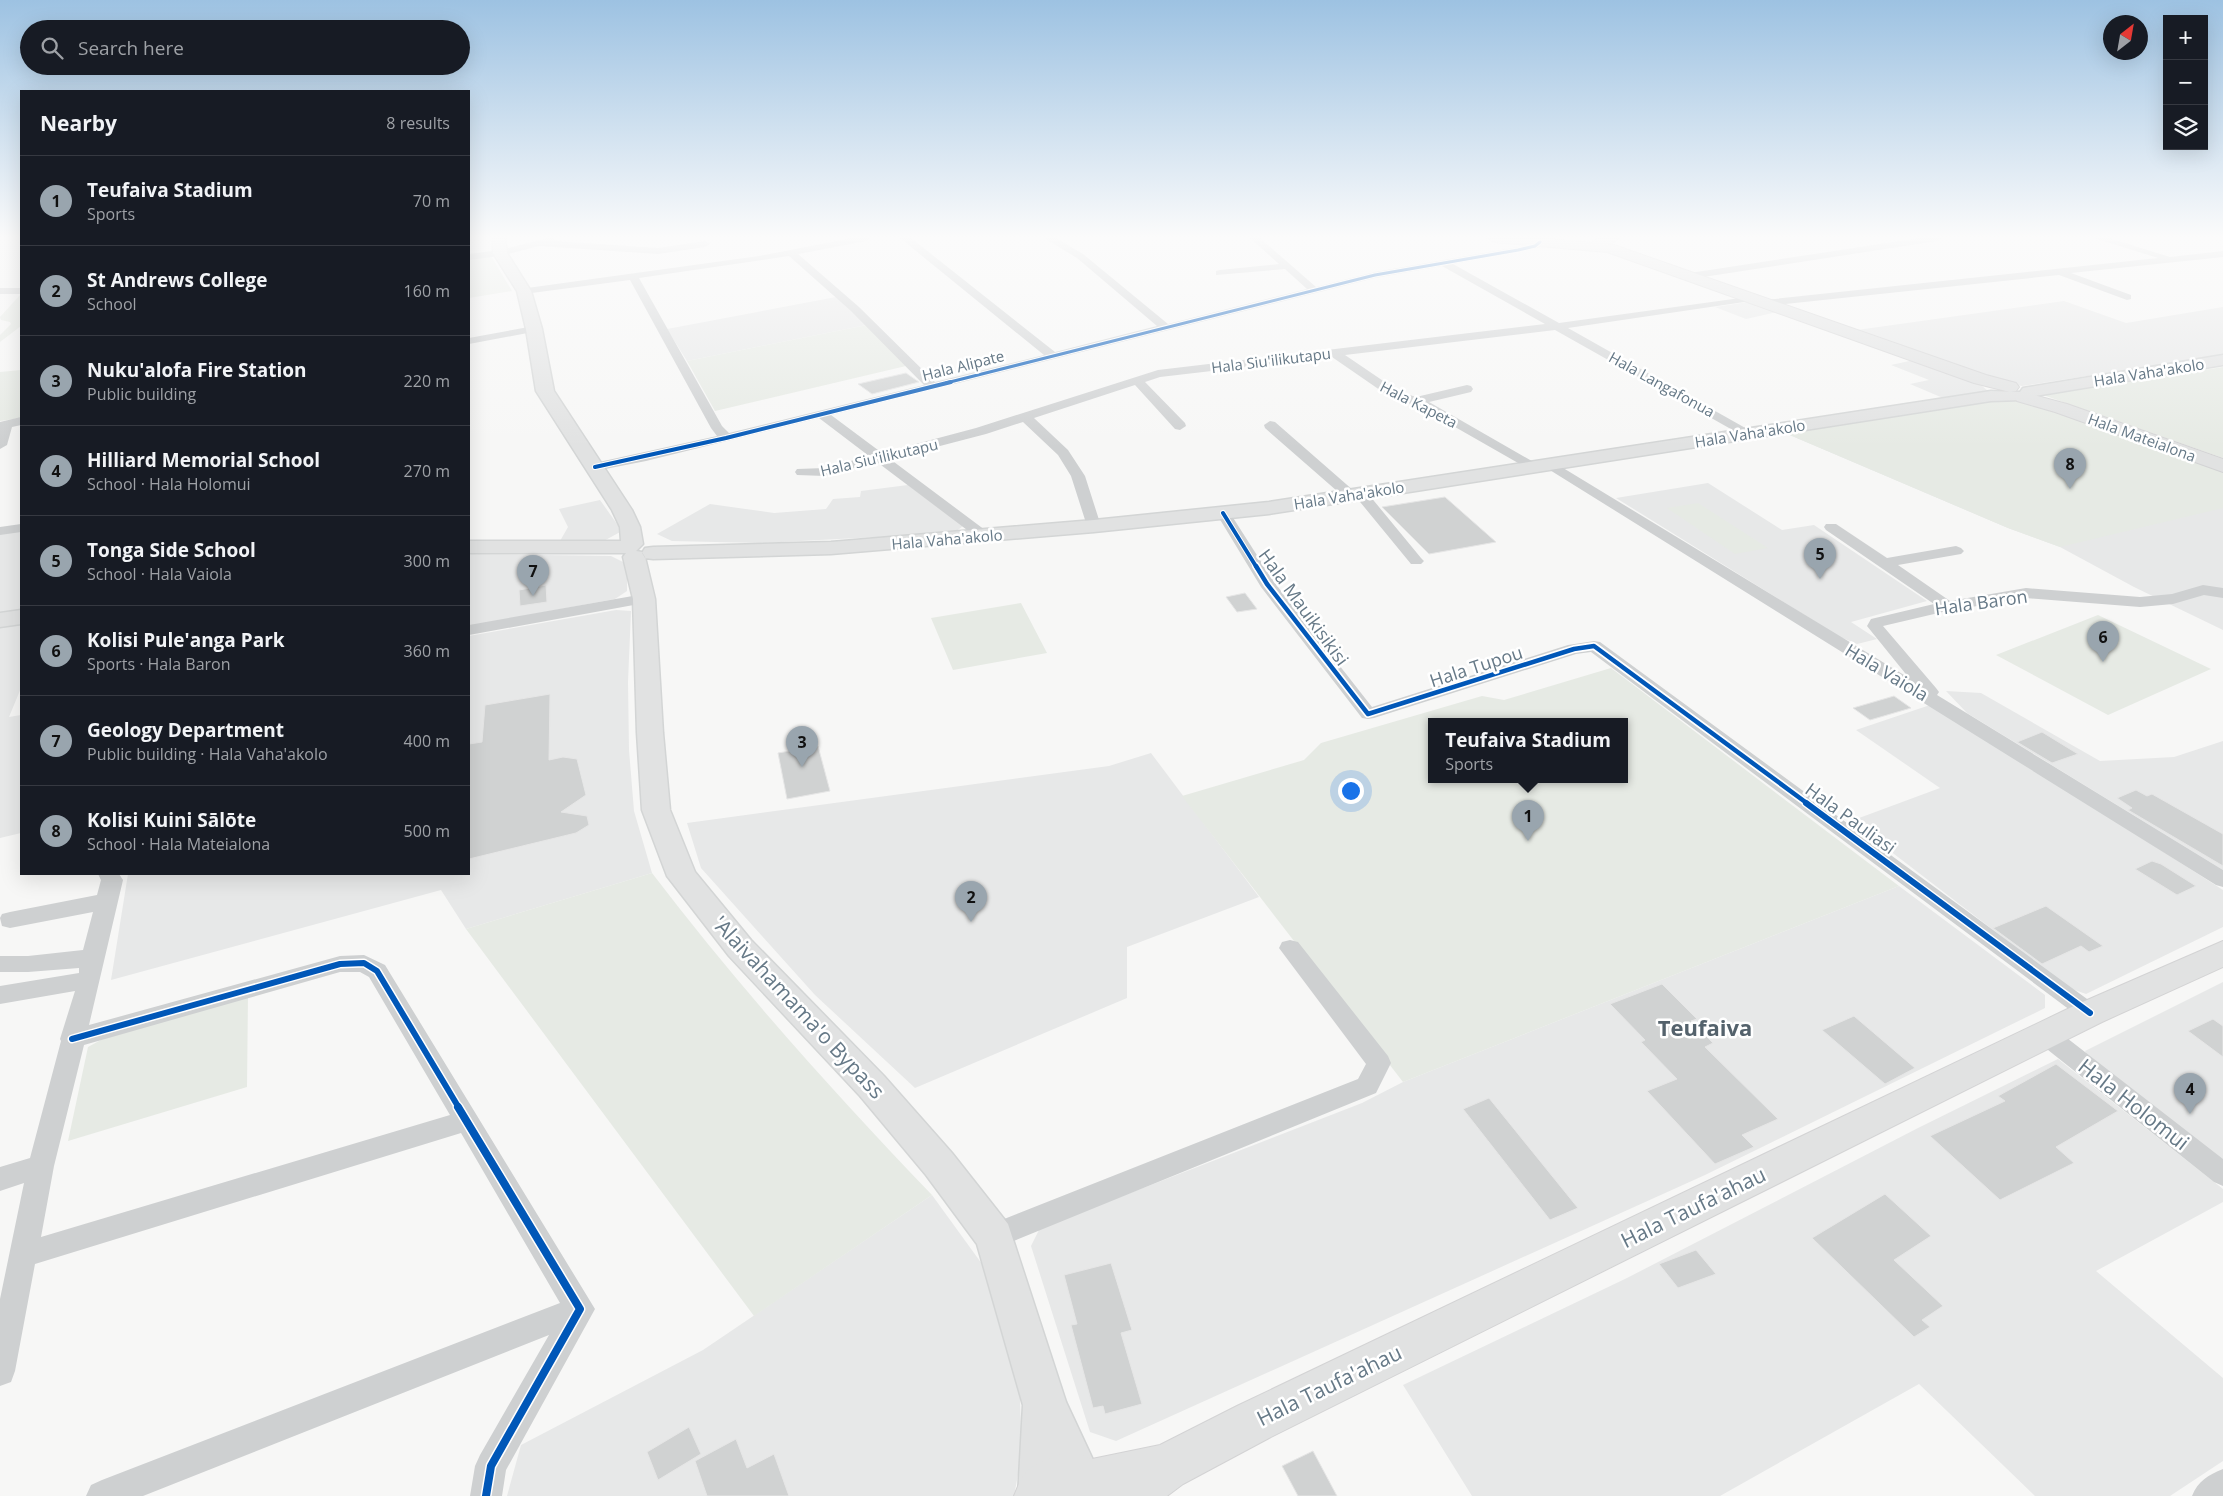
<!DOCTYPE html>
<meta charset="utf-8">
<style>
:root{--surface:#171b24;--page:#242831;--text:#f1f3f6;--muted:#9ea1a6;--line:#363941;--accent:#99a5ae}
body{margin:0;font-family:"Open Sans",sans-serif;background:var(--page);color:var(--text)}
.controls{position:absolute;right:15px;top:15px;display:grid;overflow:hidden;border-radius:0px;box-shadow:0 5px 20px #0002}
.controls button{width:45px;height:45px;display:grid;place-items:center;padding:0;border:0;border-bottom:1px solid var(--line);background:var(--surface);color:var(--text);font:25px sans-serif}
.compass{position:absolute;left:2103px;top:15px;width:45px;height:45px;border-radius:50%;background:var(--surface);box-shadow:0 5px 20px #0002;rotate:31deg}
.you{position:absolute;left:1350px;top:790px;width:18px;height:18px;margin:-12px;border:4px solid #fff;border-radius:50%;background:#1a73e8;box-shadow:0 0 0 8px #1a73e833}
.badge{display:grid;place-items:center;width:32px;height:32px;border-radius:50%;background:var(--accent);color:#111;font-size:16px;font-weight:700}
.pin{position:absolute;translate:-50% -41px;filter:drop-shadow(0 1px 2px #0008)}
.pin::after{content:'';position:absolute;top:26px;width:18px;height:15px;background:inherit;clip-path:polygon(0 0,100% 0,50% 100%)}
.popup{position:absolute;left:1428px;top:718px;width:200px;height:65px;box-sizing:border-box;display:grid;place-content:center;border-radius:0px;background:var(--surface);filter:drop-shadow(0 1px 4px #0005);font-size:16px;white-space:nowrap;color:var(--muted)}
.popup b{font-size:19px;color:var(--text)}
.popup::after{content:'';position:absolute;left:50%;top:100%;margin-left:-10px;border:10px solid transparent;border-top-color:var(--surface)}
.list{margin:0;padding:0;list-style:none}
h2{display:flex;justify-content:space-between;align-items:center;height:65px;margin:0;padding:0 20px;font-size:21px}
h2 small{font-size:16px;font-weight:400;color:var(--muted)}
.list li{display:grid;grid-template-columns:32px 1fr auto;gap:15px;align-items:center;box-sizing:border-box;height:90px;padding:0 20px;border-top:1px solid var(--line)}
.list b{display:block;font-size:19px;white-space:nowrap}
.list p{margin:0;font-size:16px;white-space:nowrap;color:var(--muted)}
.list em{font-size:16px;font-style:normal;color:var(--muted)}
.icon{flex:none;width:28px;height:28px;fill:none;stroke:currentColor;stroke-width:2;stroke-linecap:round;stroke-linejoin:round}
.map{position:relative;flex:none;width:2223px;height:1496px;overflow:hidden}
.search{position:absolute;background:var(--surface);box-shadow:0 5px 20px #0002;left:20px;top:20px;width:450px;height:55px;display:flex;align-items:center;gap:12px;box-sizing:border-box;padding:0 18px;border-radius:28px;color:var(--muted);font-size:19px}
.panel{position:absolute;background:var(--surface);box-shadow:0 5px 20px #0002;left:20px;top:90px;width:450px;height:785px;border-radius:0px}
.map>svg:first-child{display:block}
</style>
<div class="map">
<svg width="2223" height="1496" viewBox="0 0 2223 1496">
<rect width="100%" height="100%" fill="#f7f7f6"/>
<path fill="#e7e8e8" d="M836 297 867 325 687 361 667 329Z
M2064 301 2126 323 2223 307V355L2022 386 2008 384 1857 330Z
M1748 302 1777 312 1746 319 1715 307Z
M1914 360 1982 386 1988 391 1943 398 1910 384 1929 380 1891 365Z
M2011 399 2223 471V630L2134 587 2060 547 2008 528 1785 433Z
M1708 483 1782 530 1814 525 1927 601 1851 622 1877 639 1857 644 1840 637 1616 498Z
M908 485 963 526 954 533 760 543 672 541 657 534 710 504 774 513 826 509 833 499 860 497 861 491Z
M600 500 622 531 600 543 560 541 568 527 559 509Z
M21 531V611L0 614V534Z
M469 554 611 556 627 564V591L615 599 469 626Z
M616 610 631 611 628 682 629 750 634 811 652 873 466 929 441 890 111 980 128 874H469V636Z
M21 622V688L9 717 21 715V833L0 838V625Z
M1946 691 1981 693 2100 761 2174 757 2223 741V870L1967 713Z
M1933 704 2223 890V927L2086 994 2069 988 1851 821 1940 788 1856 730Z
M1151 753 1259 897 1127 947V998L915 1088 815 995 701 868 687 823 1109 766Z
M1899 886 2045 995V1008L1705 1175 1116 1441 1090 1432 1031 1246 1040 1228 1362 1103 1403 1082Z
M2223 982V1163L2091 1065 2085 1051Z
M2058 1059 2223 1189V1202L2096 1271 2223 1378V1461L2170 1496H2035L1919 1384 1720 1496H1472L1403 1385 1627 1278 1918 1128Z
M932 1195 990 1275 1019 1372 1022 1453 1014 1496H507L521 1445 703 1350Z"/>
<path fill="#e6eae4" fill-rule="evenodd" d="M491 256 512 291 469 298V258Z
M21 294V326L0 342V335L11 324 10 322 1 320 0 317Z
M867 325 906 366 715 411 687 361Z
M2223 367V458L2043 395Z
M21 370V418L0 421V372Z
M2011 399 2035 404 2223 471V508L2060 547 2008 528 1785 433Z
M1698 503 1768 548 1735 554 1667 508Z
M1021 603 1047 653 953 670 931 618Z
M2098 615 2211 669 2108 715 1996 655Z
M1611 668 1899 886 1403 1082 1182 796 1304 760 1321 743 1482 696 1504 700ZM1432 722H1624V780H1432Z
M652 873C738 986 834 1093 932 1195L754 1316 466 929Z
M248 996 247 1087 68 1141 88 1047 108 1036Z"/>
<path fill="#d0d2d2" stroke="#e6e6e6" d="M906 373 919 382 872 394 858 384Z
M1445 497 1496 542 1429 554 1382 507Z
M546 585 547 602 520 606 519 590Z
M1245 593 1257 609 1237 612 1226 597Z
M550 694 549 760 563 757 577 759 586 795 561 812 587 816 589 825 576 833 469 859V744L482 742 485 705Z
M1894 696 1911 708 1870 720 1853 708Z
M2042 732 2078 754 2052 763 2017 742Z
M818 746 830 791 787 799 778 753Z
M2136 790 2147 796 2152 794 2223 834V866L2128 810 2132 808 2117 798Z
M2152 861 2161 864 2196 886 2177 895 2135 869Z
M2046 906 2103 946 2089 952 2081 946 2042 964 1993 928Z
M1662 984 1697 1019 1691 1021 1713 1043 1705 1047 1778 1119 1742 1135 1754 1147 1715 1164 1647 1091 1677 1079 1641 1042 1645 1040 1610 1004Z
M1854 1016 1915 1068 1885 1084 1822 1030Z
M2213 1019 2223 1026V1057L2188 1031Z
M2056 1064 2118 1111 2056 1147 2074 1163 2000 1200 1930 1136 2005 1101 1998 1096Z
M1489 1098 1578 1208 1550 1220 1463 1109Z
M1885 1194 1931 1236 1894 1260 1943 1306 1922 1320 1930 1327 1914 1337 1812 1238Z
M1696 1250 1716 1274 1678 1288 1659 1264Z
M1111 1263 1132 1330 1121 1333 1142 1404 1105 1414 1103 1406 1093 1408 1071 1325 1077 1324 1064 1275Z
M689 1427 701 1454 658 1480 647 1452Z
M736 1439 747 1468 774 1454 789 1496H707L695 1461Z
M1313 1451 1337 1496H1298L1282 1466Z"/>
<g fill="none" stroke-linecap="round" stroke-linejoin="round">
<g stroke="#d3d5d5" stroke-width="3">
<path id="secondary" d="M493 238H505L507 253 531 291 542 329 554 391 632 510 640 527 643 544 636 551 642 552 645 557 655 599 663 733 670 810 695 872 751 940 884 1076 952 1153 1008 1224 1066 1402 1101 1477 1095 1493C1084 1496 1074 1496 1063 1493L1062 1490 1060 1496H1018L1023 1405 977 1244 926 1175 860 1096 729 956 667 876 642 810 637 733 633 599 623 557 626 553H469V541H621L620 527 612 510 536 391 526 329 517 291 493 253Z
M1598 238H1619L1601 249H1591L1589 246Z
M2223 355V365L2029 397 2025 396 2022 400 1991 401 1269 514 1094 532 831 554 653 559 645 558 642 553 645 548 653 547 831 542 1094 520 1269 502 1991 391 2020 392 2023 388 2029 387Z
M21 610V624L0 627V613Z"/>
</g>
<g stroke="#d3d3d4" stroke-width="2">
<path id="primary" d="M1487 238H1540L1614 245 1986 375 2016 383 2019 387 2016 391 2010 392 1974 383 1607 252 1494 242Z
M2023 392 2067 404 2223 459V472L2055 412 2017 401 2014 397 2017 393Z
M2223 941V967L2102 1022 1269 1438 1183 1484 1167 1496H1014L1021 1479 1027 1471 1035 1465 1061 1454H1079L1092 1459 1160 1445 1237 1406 2078 1004Z"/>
</g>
<path fill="#ced0d1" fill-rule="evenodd" d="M548 238H554L555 241 658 248 705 241 710 244 705 247 658 254 539 246 500 256 469 260V254L500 250Z
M852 238H871L866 241 798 254 859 307 935 382 1044 355 900 238H911L1055 352 1157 326 1077 258 1044 238H1056L1083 254 1168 324 1307 289 1285 269 1216 275V271L1220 270 1279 264 1250 238H1260L1316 287 1375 272 1518 247 1532 244 1540 239 1545 242 1538 248 1453 264 1559 323 1755 296V300L1751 301 1568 328 1756 434 1750 438 1745 437 1555 330 1345 355 1398 391 1416 397 1467 385 1471 386 1473 389 1471 392 1429 402 1537 464 1539 467 1537 470 1532 471 1420 407 1390 397 1332 357 1160 377 1145 382 1185 423 1186 426 1180 430 1175 429 1135 385 1034 418 1068 450 1085 476 1101 526 1099 529H1089L1087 526 1071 476 1058 455 1023 422 986 434 890 459 989 533 991 536 989 539H979L877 462 825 476 797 475 795 472 797 469 825 468 869 456 819 418 646 461 595 471 590 470 588 467 590 464 717 436 711 428 630 280 524 294 520 293V289L759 256ZM789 256 851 311 924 385 729 433 722 426 639 278ZM1442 266 1545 324 1158 370 976 428 882 453 831 415 1375 278Z
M1919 238H1942L1937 241 1690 279 1685 276 1690 273Z
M2094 238H2109L2170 257 2223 251V257L2071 273 2131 295V299L2127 300 2059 275 1765 306 1760 303 1765 300 2158 258Z
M0 288H21V294H0Z
M534 326 540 329 538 331 469 344V338Z
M21 417V425L12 427 7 445 0 449V422Z
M1270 421 1275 422 1354 491 1360 489 1365 490 1421 558 1424 561 1421 564H1411L1356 497 1350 499 1345 498 1265 428 1264 425Z
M1550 460 1909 678 1867 626 1871 619 1934 604 1826 530 1824 527 1826 524H1836L1887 558 1956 546 1961 548 1964 551 1961 554 1898 565 1950 601 2026 588 2140 597 2172 594 2203 585 2223 588V598L2204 595 2173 604 2140 607 2026 598 1947 611 1883 626 1936 688 1939 692 1937 695 2223 870V887L2216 885 1545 467 1543 464 1545 461Z
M1223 509 1230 513 1274 582 1372 707 1568 645 1594 641 1600 642 2098 1007 2102 1013 2098 1019 2090 1022 2082 1019 1591 652 1576 654 1374 718 1368 719 1362 718 1261 587 1216 513Z
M21 524V532L0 535V527Z
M644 594 650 596 652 599 650 602 469 635V625Z
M98 874H119L123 880 89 1025 340 956 364 955 385 965 595 1309 506 1470 502 1496H470L475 1466 480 1455 549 1335 143 1496H86L91 1485 102 1480 560 1303 461 1133 35 1264 15 1371 11 1382 0 1386V1299L24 1183 0 1191V1167L30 1158 61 1041 60 1039 75 991 0 1004V986L79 973V968L28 972H0V956H28L83 950 93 912 10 928 2 926 0 918 2 914 10 912 97 895 101 880ZM340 972H360L369 977 450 1115 41 1237 54 1166 84 1045Z
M1290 940 1298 942 1388 1056 1391 1063 1376 1093 1004 1245 994 1249 984 1245 980 1236 984 1227 1358 1079 1366 1064 1279 948 1282 942Z
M2046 1026 2054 1028 2223 1159V1186L2214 1182 2038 1042 2034 1035 2038 1028Z
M2223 1469V1496H2192C2198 1481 2208 1475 2223 1469Z"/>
<use href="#secondary" fill="#e1e2e2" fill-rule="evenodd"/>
<use href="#primary" fill="#e1e2e2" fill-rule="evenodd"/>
<g stroke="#fff" stroke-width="5">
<path id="cycleway-far4" d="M946 383 1375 275 1518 250 1535 246 1540 242"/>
</g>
<g stroke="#fff" stroke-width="6">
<path id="cycleway-far3" d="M595 467 726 438 951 382
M1223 513 1257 568"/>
</g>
<g stroke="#fff" stroke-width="8">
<path id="cycleway-far2" d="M1256 566 1267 584 1368 714 1574 649 1594 646 1808 804"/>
</g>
<g stroke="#fff" stroke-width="9">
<path id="cycleway-far1" d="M1806 803 2090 1013
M72 1039 340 964 364 963 377 971 459 1108"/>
</g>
<g stroke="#fff" stroke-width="11">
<path id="cycleway" d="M458 1107 580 1309 491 1466 486 1496"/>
</g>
<use href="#cycleway-far4" stroke="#0057b8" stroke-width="3"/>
<use href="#cycleway-far3" stroke="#0057b8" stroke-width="4"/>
<use href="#cycleway-far2" stroke="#0057b8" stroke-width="4.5"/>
<use href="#cycleway-far1" stroke="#0057b8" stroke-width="6"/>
<use href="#cycleway" stroke="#0057b8" stroke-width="8"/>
</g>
<linearGradient id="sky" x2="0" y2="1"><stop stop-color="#9dc2e2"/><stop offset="0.53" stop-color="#fbfbfb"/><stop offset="1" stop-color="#fbfbfb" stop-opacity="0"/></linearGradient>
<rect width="2223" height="447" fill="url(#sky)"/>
<g text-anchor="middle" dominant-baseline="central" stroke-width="5" stroke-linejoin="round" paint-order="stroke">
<g font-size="15" fill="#667987" stroke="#fff">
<text transform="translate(1271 360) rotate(-7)">Hala Siu'ilikutapu</text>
<text transform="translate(963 365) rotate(-14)">Hala Alipate</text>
<text transform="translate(2149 372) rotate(-9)">Hala Vaha'akolo</text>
<text transform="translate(1662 384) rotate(29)">Hala Langafonua</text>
<text transform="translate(1419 404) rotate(27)">Hala Kapeta</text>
<text transform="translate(1750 433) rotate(-9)">Hala Vaha'akolo</text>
<text transform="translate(2142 437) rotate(20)">Hala Mateialona</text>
<text transform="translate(879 457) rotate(-13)">Hala Siu'ilikutapu</text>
<text transform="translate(1349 495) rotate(-9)">Hala Vaha'akolo</text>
<text transform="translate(947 539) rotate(-5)">Hala Vaha'akolo</text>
</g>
<g font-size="18" fill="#667987" stroke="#fff">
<text transform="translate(1981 602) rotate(-8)">Hala Baron</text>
<text transform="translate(1304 607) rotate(54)">Hala Mauikisikisi</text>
<text transform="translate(1476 666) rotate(-18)">Hala Tupou</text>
<text transform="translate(1887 672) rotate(31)">Hala Vaiola</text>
<text transform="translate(1851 818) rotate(36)">Hala Pauliasi</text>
</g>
<g font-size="21" fill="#667987" stroke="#fff">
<text transform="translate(799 1007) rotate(47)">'Alaivahamama'o Bypass</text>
<text transform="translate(2134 1104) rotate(38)">Hala Holomui</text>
<text transform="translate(1693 1207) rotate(-26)">Hala Taufa'ahau</text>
<text transform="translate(1329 1385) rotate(-26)">Hala Taufa'ahau</text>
</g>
<g font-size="22" font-weight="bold" fill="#54626c" stroke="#fff">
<text x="1705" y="1027">Teufaiva</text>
</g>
</g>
</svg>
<div class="controls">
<button>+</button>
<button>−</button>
<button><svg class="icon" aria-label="layers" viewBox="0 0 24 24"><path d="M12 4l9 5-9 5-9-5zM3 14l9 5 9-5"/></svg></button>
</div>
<svg class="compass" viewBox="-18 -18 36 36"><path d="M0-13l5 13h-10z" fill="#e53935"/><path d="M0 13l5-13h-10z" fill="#9ea1a6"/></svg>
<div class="you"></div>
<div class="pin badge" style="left:1528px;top:841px">1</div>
<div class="popup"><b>Teufaiva Stadium</b>Sports</div>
<div class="pin badge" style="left:971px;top:922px">2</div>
<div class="pin badge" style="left:802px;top:767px">3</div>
<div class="pin badge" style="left:2190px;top:1114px">4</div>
<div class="pin badge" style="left:1820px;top:579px">5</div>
<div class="pin badge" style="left:2103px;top:662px">6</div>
<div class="pin badge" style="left:533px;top:596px">7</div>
<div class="pin badge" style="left:2070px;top:489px">8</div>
<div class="search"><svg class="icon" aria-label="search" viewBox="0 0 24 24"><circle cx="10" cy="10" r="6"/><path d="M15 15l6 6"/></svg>Search here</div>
<section class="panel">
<h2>Nearby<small>8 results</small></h2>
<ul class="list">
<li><span class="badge">1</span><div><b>Teufaiva Stadium</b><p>Sports</p></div><em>70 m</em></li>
<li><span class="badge">2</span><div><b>St Andrews College</b><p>School</p></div><em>160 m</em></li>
<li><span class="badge">3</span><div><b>Nuku'alofa Fire Station</b><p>Public building</p></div><em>220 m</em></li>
<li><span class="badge">4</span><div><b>Hilliard Memorial School</b><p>School · Hala Holomui</p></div><em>270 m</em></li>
<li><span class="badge">5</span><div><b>Tonga Side School</b><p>School · Hala Vaiola</p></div><em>300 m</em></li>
<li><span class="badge">6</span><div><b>Kolisi Pule'anga Park</b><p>Sports · Hala Baron</p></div><em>360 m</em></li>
<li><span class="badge">7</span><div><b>Geology Department</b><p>Public building · Hala Vaha'akolo</p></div><em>400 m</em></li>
<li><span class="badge">8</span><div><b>Kolisi Kuini Sālōte</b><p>School · Hala Mateialona</p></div><em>500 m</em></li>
</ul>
</section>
</div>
